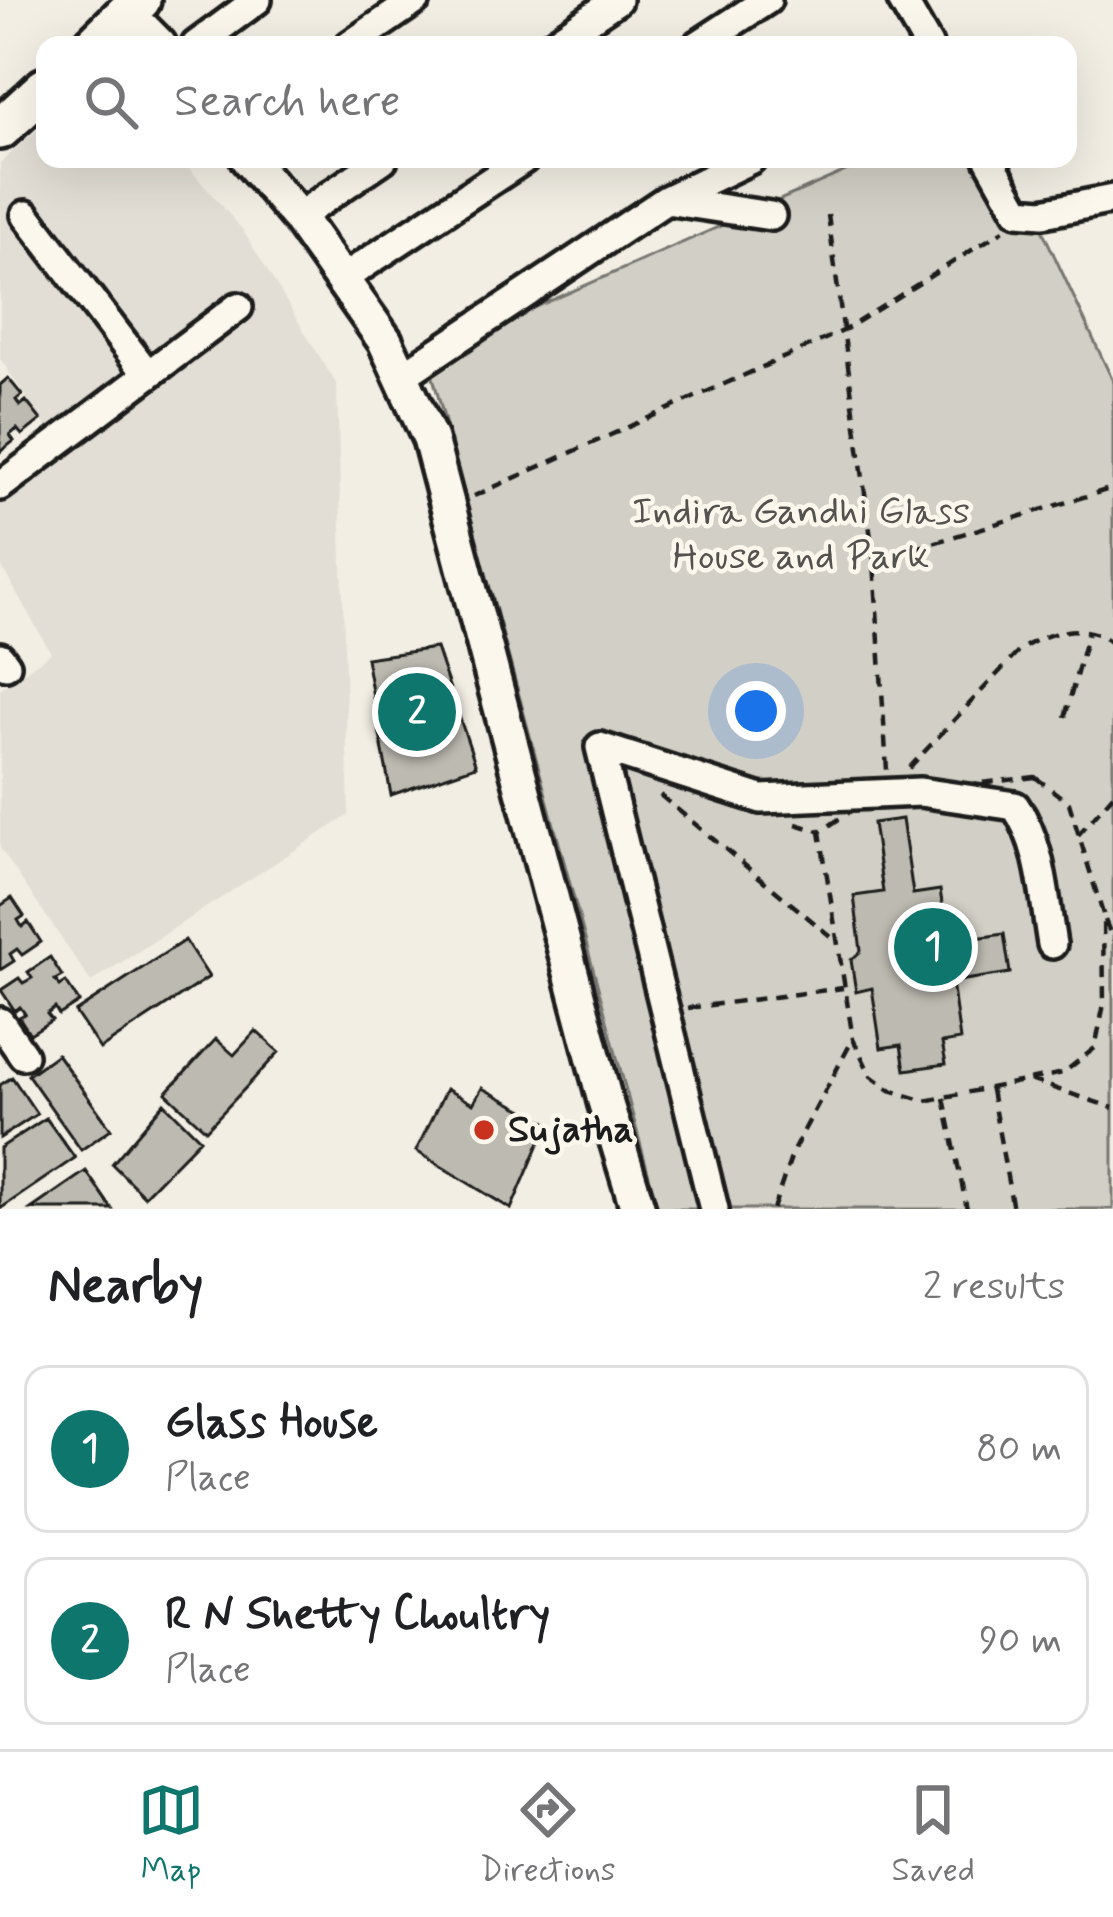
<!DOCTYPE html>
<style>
:root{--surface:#fff;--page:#f6f6f6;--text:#202124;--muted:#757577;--line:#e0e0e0;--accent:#0f766e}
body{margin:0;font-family:Mynerve,sans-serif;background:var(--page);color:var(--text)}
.you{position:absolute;left:756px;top:711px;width:42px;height:42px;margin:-30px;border:9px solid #fff;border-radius:50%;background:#1a73e8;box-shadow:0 0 0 18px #1a73e833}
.badge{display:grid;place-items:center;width:78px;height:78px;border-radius:50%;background:var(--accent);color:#fff;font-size:39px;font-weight:700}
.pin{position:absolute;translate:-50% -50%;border:6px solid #fff;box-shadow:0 3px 12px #0006}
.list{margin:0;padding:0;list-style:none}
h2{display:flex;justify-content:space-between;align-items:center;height:156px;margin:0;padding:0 48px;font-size:51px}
h2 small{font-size:39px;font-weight:400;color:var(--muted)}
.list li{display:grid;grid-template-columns:78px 1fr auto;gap:36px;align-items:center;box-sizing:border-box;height:168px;margin:0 24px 24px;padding:0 24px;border:3px solid var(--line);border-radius:24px}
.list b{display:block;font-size:45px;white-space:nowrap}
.list p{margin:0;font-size:39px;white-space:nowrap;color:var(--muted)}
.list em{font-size:39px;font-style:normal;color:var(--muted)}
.icon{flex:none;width:66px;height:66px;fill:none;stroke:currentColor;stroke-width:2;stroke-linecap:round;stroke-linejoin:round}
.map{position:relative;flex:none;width:1113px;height:1209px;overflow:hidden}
.search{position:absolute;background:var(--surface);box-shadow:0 12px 48px #0002;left:36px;right:36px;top:36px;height:132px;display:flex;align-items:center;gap:30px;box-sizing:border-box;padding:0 42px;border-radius:24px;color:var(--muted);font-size:45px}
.sheet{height:540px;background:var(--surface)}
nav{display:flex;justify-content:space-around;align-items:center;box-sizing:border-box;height:168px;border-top:3px solid var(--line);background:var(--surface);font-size:33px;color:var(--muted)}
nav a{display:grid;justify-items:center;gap:6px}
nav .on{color:var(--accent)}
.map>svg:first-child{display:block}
</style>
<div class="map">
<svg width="1113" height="1209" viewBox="0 0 1113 1209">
<rect width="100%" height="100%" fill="#f2eee4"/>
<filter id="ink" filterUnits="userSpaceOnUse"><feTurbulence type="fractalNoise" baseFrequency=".00833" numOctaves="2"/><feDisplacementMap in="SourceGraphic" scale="24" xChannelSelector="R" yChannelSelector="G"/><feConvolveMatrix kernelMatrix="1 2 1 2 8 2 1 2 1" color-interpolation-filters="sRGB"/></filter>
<g filter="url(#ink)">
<path fill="#e2ded5" d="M45 123V159H181L242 229 337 385 349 815 91 982 0 848V689L51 653 0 564V480L49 430 0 359V163Z"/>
<path fill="#d2cfc6" stroke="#777671" stroke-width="3" d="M873 159H1009L1113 381V1209H658L427 355Z"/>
<path fill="#bdbab1" stroke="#1c1c1c" stroke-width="3" d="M8 378 22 395 16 400 20 406 26 401 41 420 22 435 17 429 10 435 14 441 0 452V385Z
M436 648 476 766 391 795 366 658Z
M902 819 913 894 940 890 948 942 1004 934 1010 973 952 982 960 1040 942 1043 946 1064 905 1070 901 1045 881 1048 872 988 856 992 851 960 861 951 854 896 883 892 873 823Z
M12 898 24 916 18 920 22 927 28 922 41 942 22 955 17 949 10 954 14 961 0 970V906Z
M185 940 209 977 100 1049 75 1012Z
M50 957 62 976 55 980 60 986 66 982 79 1002 59 1015 55 1008 47 1014 52 1020 30 1034 19 1017 25 1014 20 1007 15 1011 1 990 19 978 23 983 32 978 28 972Z
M256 1031 279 1052 206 1130 166 1093 216 1039 234 1055Z
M57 1054 111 1129 81 1150 28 1075Z
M12 1077 37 1114 0 1138V1085Z
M482 1088 548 1123 511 1209 416 1151 446 1089 473 1104Z
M164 1103 200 1139 144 1196 112 1164Z
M46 1118 75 1158 0 1209V1148Z
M86 1171 112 1209H31Z"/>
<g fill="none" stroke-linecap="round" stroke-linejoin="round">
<g stroke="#1c1c1c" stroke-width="36">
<path id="minor" d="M902 0 928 45
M196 45 257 0
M350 45 416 0
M551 45 617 0
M698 45 767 0
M989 159 1018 211 1043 213 1113 199
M666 200 771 216
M26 215 148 375
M298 217 383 159
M342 279 524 159
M402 376 666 200 751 159
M0 486 238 307
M0 657 6 665
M0 1022 23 1055
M714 1209 600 747 761 799 920 792 1015 806C1042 844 1044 898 1052 944"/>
</g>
<g stroke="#1c1c1c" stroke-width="42">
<path id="major" d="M128 14 159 45
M248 159 298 217 385 341 430 439 605 1101 638 1209"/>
</g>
<g stroke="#1c1c1c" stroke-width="48">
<path id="highway" d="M94 45 140 0
M0 129 45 88"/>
</g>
<path stroke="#1c1c1c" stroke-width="4.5" stroke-dasharray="12 9" stroke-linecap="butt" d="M828 215 874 561 887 771
M474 496 843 331 1004 230
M874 561 1113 488
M1065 717 1088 632
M909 768 1020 650C1046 632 1088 619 1113 645
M1035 777 1069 803 1103 914 1104 1004 1095 1048 1063 1073 925 1101 890 1090 871 1076 853 1039 820 832 898 779 953 786Z
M660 795 835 940
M796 824 819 831
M1078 835 1113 795
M1105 920 1113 940
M688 1008 843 988
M1030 1080 1113 1108
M991 1090 1013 1209
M944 1098 967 1209
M773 1209 794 1149 853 1039"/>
<use href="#minor" stroke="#fbf7ec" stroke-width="27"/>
<use href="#major" stroke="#fbf7ec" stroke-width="33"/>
<use href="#highway" stroke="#fbf7ec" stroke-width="39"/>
</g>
</g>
<circle fill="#c8321e" stroke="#fbf7ec" stroke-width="4.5" cx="484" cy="1130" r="12"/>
<g text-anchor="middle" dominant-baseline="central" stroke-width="9" stroke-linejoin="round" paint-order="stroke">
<g font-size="39" fill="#53524f" stroke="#fbf7ec">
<text x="801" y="512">Indira Gandhi Glass<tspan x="801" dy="45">House and Park</tspan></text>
</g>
<g font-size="39" font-weight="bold" fill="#1c1c1c" stroke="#fbf7ec" text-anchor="start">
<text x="508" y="1130">Sujatha</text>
</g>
</g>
</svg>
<div class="you"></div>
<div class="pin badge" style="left:933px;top:947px">1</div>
<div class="pin badge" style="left:417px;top:712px">2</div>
<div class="search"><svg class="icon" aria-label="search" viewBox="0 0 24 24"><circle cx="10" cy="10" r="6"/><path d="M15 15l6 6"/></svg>Search here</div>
</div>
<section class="sheet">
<h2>Nearby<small>2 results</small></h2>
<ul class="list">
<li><span class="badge">1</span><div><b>Glass House</b><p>Place</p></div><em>80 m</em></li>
<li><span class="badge">2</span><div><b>R N Shetty Choultry</b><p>Place</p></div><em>90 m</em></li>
</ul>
</section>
<nav>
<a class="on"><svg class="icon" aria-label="map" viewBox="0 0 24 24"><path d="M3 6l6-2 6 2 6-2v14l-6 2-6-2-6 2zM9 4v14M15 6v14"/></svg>Map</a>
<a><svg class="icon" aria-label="directions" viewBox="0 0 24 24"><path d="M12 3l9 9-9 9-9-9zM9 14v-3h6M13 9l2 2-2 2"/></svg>Directions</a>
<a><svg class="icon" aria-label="saved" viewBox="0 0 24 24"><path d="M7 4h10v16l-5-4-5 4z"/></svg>Saved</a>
</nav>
